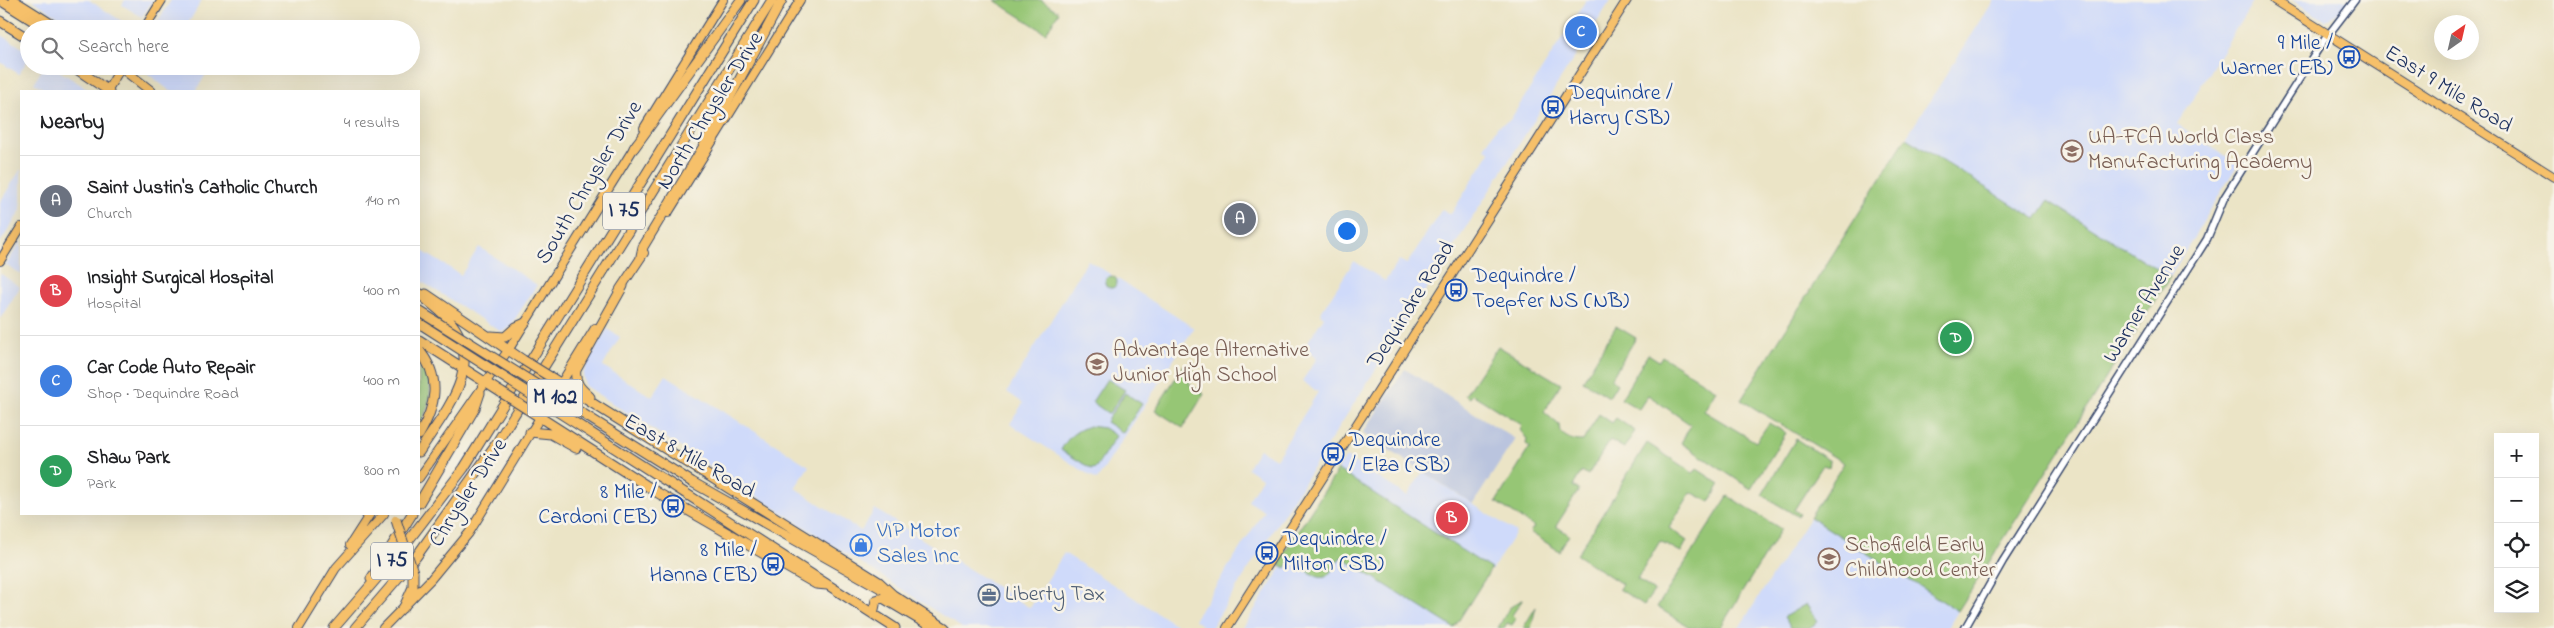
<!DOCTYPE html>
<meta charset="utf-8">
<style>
:root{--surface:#fff;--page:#f6f6f6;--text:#202124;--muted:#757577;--line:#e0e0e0;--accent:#1f6fb2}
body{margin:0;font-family:"Indie Flower",sans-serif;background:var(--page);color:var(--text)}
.controls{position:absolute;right:15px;bottom:15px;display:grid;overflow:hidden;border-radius:0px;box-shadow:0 5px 20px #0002}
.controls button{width:45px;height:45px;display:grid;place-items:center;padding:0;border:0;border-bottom:1px solid var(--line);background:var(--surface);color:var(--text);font:25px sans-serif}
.compass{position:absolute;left:2434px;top:15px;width:45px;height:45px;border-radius:50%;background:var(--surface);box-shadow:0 5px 20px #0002;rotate:34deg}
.you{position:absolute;left:1346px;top:230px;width:18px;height:18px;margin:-12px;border:4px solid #fff;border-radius:50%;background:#1a73e8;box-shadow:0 0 0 8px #1a73e833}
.badge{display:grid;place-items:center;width:32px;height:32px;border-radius:50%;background:var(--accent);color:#fff;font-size:16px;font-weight:700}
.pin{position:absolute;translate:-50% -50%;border:2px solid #fff;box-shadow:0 1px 5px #0006}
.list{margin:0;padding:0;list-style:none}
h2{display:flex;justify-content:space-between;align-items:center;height:65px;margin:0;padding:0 20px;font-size:21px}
h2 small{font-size:16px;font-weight:400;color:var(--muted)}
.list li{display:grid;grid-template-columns:32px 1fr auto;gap:15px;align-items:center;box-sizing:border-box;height:90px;padding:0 20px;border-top:1px solid var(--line)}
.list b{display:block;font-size:19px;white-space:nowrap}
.list p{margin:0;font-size:16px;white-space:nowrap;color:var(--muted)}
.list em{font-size:16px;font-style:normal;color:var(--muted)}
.icon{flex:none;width:28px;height:28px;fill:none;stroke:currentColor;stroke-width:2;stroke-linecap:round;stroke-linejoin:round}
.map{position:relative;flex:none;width:2554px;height:628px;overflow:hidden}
.search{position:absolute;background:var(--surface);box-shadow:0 5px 20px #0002;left:20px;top:20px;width:400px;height:55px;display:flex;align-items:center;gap:12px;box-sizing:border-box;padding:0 18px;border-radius:28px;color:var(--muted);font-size:19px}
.panel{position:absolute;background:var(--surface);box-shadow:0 5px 20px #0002;left:20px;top:90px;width:400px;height:425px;border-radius:0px}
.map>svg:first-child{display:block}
</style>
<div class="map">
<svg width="2554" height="628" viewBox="0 0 2554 628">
<rect width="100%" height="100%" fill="#f7f3e8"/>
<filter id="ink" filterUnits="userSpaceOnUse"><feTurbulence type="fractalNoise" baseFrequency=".02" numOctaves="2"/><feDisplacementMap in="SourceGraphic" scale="10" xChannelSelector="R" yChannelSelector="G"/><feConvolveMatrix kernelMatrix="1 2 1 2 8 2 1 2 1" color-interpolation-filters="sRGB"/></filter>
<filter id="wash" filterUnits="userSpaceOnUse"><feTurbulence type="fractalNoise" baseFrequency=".0096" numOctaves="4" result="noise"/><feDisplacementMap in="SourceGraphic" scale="20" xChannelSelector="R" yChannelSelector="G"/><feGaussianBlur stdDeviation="1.12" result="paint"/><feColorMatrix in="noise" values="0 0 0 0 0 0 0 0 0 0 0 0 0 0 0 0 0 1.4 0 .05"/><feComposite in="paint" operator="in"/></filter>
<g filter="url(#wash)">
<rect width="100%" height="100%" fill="#ebe4c6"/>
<path fill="#cfdafa" d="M32 0H89L134 29H79Z
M125 0H153L142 17 122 5Z
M171 0H202L185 29H159L155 26Z
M1586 0H1611L1211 628H1206L1194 620 1264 511 1248 501 1262 478 1247 468 1259 449 1276 459 1318 392 1302 381 1317 358 1303 349 1324 317 1320 314 1354 261 1385 281 1399 260 1407 264 1442 209 1451 214 1490 152 1484 148 1498 126 1510 120Z
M1994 0H2254L2177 124 2238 164 2170 277 2048 201 2036 220 1906 138Z
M2292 0H2350L2346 6 2326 21Z
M0 34 29 52V58L19 74 0 62Z
M44 66H51L91 91H47L34 83Z
M138 66H193L206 74 196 91H170Z
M21 169V210L0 243V202Z
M21 241V274L6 265Z
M479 247 537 285 510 327 505 331H500L419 280V249L461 275Z
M1088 260 1194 328 1097 480 1010 424 1023 403 1007 392Z
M1 274 20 287 0 319V275Z
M607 329 620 337 603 366 652 397 666 375 809 466 795 488 861 531 875 509 1030 608 1064 553 1181 628H962L585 386 583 375 585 369Z
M1346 457 1407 496 1423 472 1516 532 1491 571 1337 471Z
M1810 517 1958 611 1948 628H1739Z
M1341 557 1415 602 1453 628H1243L1283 565 1292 558 1315 576Z"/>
<path fill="#bac4de" d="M1405 369 1515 439 1473 504 1363 433Z"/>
<path fill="#96c675" stroke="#587a6a" d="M994 0H1041L1059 12 1046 33Z
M1906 138 2036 219 2048 201 2170 277 1958 611 1810 517 1844 463 1741 400Z
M1105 282a6 6 0 1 1 12 0a6 6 0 1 1-12 0Z
M1616 326 1636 338 1611 379 1617 384 1609 397 1583 381Z
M1498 346 1561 384 1544 412 1559 425 1560 432C1568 439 1573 441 1583 441L1599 414 1612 423 1616 418 1635 431 1624 448 1610 440 1588 475 1582 471 1573 486 1579 490 1556 526 1569 535 1559 551 1530 532 1534 527 1496 502 1530 447 1526 444 1527 439 1520 430 1522 425 1472 394 1469 398 1465 395Z
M1648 354 1659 361 1662 356 1716 390 1704 411 1756 442 1769 423 1786 433 1751 489 1681 443 1691 425 1648 395 1639 409 1621 399Z
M424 362C433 384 432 405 419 425V371Z
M1184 365 1196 372 1189 384 1204 394 1183 428 1155 410Z
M1107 379 1125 390 1109 414 1092 402Z
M1125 393 1142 404 1123 433 1106 422Z
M1089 426 1104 428 1116 436 1096 468 1092 469 1061 450C1068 437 1075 431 1089 426Z
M1796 439 1830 461 1829 467 1823 465 1794 510 1800 514 1797 516 1762 495Z
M1647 443 1693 473 1697 469 1720 484 1710 502 1691 492 1669 528 1687 541 1681 552 1660 541 1637 579 1654 591 1644 605 1619 589 1622 584 1577 555Z
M1338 470 1491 569 1454 628 1341 557C1337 562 1332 571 1327 576 1317 583 1300 564 1293 558L1286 568 1277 563Z
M1728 496 1781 529 1720 628H1691L1657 607Z
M1523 599 1512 615 1516 619 1512 625 1507 623 1504 628H1498L1509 608Z
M1806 604 1818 622 1809 628H1791L1784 617Z
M1536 607 1531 628H1523Z"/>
</g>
<g filter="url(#ink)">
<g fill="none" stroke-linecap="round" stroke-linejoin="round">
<g stroke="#3a4a6e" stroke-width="9">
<path id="minor" d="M1965 628 2003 561 2207 239 2224 198 2322 43 2355 0"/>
</g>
<g stroke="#3a4a6e" stroke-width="10">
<path id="major" d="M2274 0 2554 177
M144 29 162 0
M107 91 122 66
M644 128 723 0
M668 213 800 0
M0 261 21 227
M620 289 644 253
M419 478 509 349 637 143
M350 545 370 514
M299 628 336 568 384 514
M383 628 431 579 469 533 595 328
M1227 628 1627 0"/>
</g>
<g stroke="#3a4a6e" stroke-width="11">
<path id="highway" d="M0 0 46 29
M13 0 59 29
M0 21 29 39
M72 66 109 91
M119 66 151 91
M634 148 741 0
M641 256 643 247 705 144 782 0
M419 293C429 303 441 310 450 321 487 366 443 414 419 452
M426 294 523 360
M491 336 505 337 516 327 525 323
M419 340 502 393
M419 350C442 378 436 406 419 435
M552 378 879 582 893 595
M590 397C581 389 574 383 576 370L623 286
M527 409 658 493 816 584 827 585
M530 432 551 434 576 448
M692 482 893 595 945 628
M685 493 895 628
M419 503 475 408 480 393
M371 579 412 514
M404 607 413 587V572
M873 614 876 600 883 598 930 626 940 628
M334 628 402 549 464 468 754 0
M355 628 416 557 496 444 772 0"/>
</g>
<use href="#minor" stroke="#fff" stroke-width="6"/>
<use href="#major" stroke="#f6c06b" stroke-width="8"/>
<use href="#highway" stroke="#f6c06b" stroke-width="9"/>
<g stroke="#3a4a6e" stroke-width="11" stroke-linecap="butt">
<path id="highway-bridge" d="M419 311 692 482
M419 323 685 493
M523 360 552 378
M502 393 527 409
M396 520 413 572"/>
</g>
<use href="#highway-bridge" stroke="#f6c06b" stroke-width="9"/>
</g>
</g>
<defs>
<g id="bus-ring" transform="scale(1.125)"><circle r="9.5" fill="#f7f3e8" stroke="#1a4fb4" stroke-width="1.5"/><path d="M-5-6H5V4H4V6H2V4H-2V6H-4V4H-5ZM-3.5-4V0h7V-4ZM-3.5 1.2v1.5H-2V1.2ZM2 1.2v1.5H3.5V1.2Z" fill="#1a4fb4"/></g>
<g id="school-ring" transform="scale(1.125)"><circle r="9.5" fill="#f7f3e8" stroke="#8d6e63" stroke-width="1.5"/><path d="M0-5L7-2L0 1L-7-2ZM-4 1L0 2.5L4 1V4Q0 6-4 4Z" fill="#8d6e63"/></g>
<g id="shop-ring" transform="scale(1.125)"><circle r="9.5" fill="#f7f3e8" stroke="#3f7fe0" stroke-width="1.5"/><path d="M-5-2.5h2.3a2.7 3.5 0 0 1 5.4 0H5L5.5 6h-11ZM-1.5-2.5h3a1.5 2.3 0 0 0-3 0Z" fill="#3f7fe0"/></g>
<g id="office-ring" transform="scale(1.125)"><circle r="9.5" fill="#f7f3e8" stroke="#5c6f8a" stroke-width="1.5"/><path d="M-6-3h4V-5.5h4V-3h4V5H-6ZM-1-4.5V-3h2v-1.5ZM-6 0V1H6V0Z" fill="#5c6f8a"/></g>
</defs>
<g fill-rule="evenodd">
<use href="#bus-ring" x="2349" y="57"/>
<use href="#bus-ring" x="1553" y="107"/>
<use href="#school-ring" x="2072" y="151"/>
<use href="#bus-ring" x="1456" y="290"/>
<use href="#school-ring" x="1097" y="364"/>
<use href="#bus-ring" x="1333" y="454"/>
<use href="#bus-ring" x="673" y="506"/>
<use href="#shop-ring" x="861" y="545"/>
<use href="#bus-ring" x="1267" y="553"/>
<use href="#school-ring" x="1829" y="559"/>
<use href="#bus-ring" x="773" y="564"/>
<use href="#office-ring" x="989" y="595"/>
</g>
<g text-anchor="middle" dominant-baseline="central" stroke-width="5" stroke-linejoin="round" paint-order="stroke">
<g fill="#f7f3e8" stroke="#5d6a87" stroke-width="1">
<rect x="603" y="192.5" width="42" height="37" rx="4"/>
<rect x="527.5" y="379.5" width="55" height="37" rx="4"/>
<rect x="371" y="542.5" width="42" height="37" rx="4"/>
</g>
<g font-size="21" font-weight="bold" fill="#1b2f5e">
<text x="624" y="211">I 75</text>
<text x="555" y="398">M 102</text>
<text x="392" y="561">I 75</text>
</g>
<g font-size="22" fill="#164399" stroke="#f7f3e8" text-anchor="start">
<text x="2333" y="44" text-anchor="end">9 Mile /<tspan x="2333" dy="25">Warner (EB)</tspan></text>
<text x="1569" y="94">Dequindre /<tspan x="1569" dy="25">Harry (SB)</tspan></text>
<text x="1472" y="277">Dequindre /<tspan x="1472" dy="25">Toepfer NS (NB)</tspan></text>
<text x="1349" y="441">Dequindre<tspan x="1349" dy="25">/ Elza (SB)</tspan></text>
<text x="657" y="493" text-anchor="end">8 Mile /<tspan x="657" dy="25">Cardoni (EB)</tspan></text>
<text x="1283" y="540">Dequindre /<tspan x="1283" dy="25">Milton (SB)</tspan></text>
<text x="757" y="551" text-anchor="end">8 Mile /<tspan x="757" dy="25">Hanna (EB)</tspan></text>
</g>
<g font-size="22" fill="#1b2f5e" stroke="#f7f3e8">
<text transform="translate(2448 90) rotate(32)">East 9 Mile Road</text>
<text transform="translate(711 111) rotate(-58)">North Chrysler Drive</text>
<text transform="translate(590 183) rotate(-59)">South Chrysler Drive</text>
<text transform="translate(2145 304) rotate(-58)">Warner Avenue</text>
<text transform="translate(1412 305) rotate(-58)">Dequindre Road</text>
<text transform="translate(689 457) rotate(30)">East 8 Mile Road</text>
<text transform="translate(469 493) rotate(-57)">Chrysler Drive</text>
</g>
<g font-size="22" fill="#785e54" stroke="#f7f3e8" text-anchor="start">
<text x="2088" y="138">UA-FCA World Class<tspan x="2088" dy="25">Manufacturing Academy</tspan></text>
<text x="1113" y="351">Advantage Alternative<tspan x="1113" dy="25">Junior High School</tspan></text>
<text x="1845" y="546">Schofield Early<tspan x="1845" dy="25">Childhood Center</tspan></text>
</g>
<g font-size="22" fill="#366cbe" stroke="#f7f3e8" text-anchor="start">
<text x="877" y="532">VIP Motor<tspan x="877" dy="25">Sales Inc</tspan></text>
</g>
<g font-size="22" fill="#4e5e75" stroke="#f7f3e8" text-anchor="start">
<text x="1005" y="595">Liberty Tax</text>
</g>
</g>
</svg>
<div class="controls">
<button>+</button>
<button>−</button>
<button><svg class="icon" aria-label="locate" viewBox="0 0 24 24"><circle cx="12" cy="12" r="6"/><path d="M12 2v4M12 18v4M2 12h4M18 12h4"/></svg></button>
<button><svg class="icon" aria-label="layers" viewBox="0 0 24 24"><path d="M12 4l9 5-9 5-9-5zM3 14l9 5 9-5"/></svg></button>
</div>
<svg class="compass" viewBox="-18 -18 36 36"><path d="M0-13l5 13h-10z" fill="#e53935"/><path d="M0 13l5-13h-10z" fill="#757577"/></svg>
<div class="you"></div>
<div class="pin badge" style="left:1240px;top:219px;background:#6b7280">A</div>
<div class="pin badge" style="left:1452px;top:518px;background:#e0444e">B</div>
<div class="pin badge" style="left:1581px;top:32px;background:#3f7fe0">C</div>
<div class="pin badge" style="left:1956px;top:338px;background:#2e9e5b">D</div>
<div class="search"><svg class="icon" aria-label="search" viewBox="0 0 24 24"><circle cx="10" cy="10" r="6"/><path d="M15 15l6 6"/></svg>Search here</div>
<section class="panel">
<h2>Nearby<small>4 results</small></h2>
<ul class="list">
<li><span class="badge" style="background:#6b7280">A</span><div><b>Saint Justin's Catholic Church</b><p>Church</p></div><em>140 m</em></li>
<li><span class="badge" style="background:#e0444e">B</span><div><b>Insight Surgical Hospital</b><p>Hospital</p></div><em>400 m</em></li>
<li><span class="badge" style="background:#3f7fe0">C</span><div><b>Car Code Auto Repair</b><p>Shop · Dequindre Road</p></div><em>400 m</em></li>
<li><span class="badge" style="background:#2e9e5b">D</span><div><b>Shaw Park</b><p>Park</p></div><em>800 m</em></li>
</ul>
</section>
</div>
